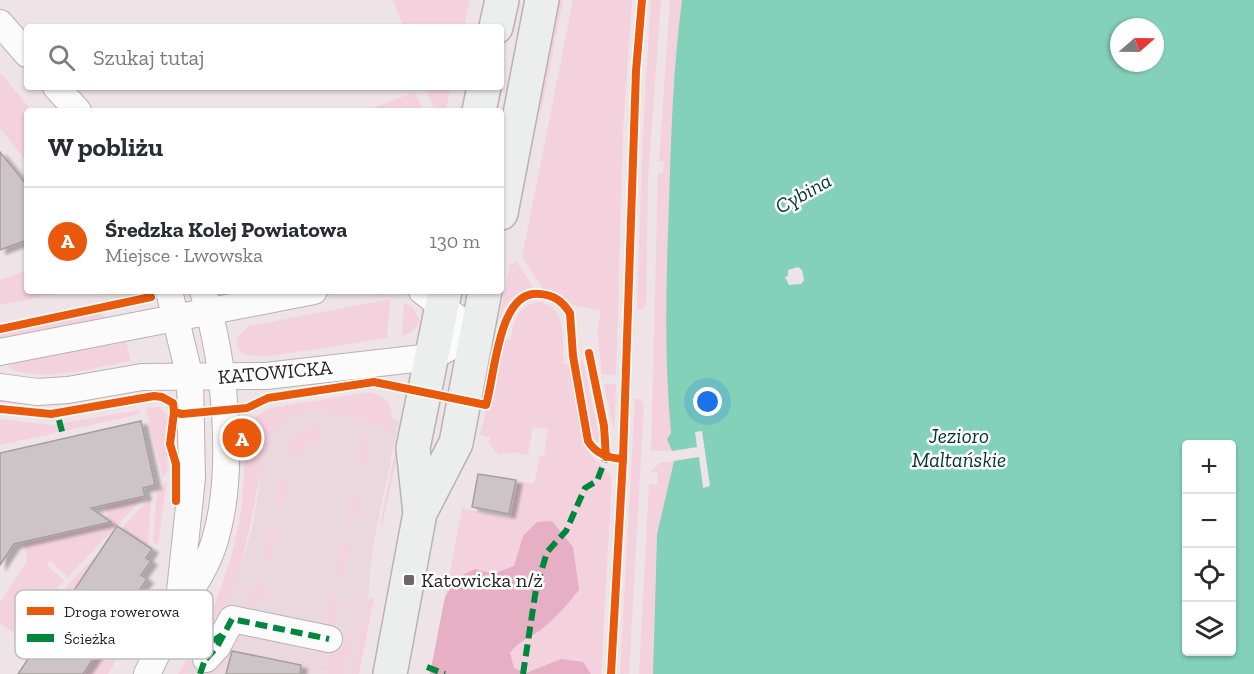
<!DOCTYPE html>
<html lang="pl">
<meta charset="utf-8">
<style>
:root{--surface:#fff;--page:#f2f2f3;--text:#2b2b33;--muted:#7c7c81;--line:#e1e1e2;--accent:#ea580c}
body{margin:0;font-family:"Zilla Slab",serif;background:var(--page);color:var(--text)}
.controls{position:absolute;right:18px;bottom:18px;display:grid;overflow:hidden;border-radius:6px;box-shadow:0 2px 4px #0004}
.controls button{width:54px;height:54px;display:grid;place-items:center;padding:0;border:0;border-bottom:2px solid var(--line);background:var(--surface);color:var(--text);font:30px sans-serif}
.compass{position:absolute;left:1110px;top:18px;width:54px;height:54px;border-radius:50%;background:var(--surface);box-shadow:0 2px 4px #0004;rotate:70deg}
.you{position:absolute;left:708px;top:402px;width:21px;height:21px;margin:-15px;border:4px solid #fff;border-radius:50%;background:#1a73e8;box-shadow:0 0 0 9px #1a73e833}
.badge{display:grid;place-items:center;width:39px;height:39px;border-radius:50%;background:var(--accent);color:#fff;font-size:20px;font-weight:700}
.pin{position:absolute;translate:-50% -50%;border:3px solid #fff;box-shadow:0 2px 6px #0006}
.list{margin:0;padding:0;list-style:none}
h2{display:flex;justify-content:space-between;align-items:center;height:78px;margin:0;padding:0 24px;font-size:26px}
h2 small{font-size:20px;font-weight:400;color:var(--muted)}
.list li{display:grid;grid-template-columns:39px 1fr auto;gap:18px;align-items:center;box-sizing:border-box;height:108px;padding:0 24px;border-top:2px solid var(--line)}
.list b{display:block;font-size:22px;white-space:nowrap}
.list p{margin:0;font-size:20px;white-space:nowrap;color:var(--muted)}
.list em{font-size:20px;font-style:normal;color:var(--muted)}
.icon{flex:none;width:33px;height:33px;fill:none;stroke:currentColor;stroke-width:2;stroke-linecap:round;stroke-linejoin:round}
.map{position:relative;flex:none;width:1254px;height:674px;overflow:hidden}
.search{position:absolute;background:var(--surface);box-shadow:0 2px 4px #0004;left:24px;top:24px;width:480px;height:66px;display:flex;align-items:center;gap:15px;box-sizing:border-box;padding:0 21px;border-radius:6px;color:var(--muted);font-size:22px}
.panel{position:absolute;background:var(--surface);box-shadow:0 2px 4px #0004;left:24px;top:108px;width:480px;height:186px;border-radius:6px}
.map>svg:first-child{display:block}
</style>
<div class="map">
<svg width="1254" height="674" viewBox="0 0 1254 674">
<defs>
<filter id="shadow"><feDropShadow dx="6" dy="4" stdDeviation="1.5" flood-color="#0004"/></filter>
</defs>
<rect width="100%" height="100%" fill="#eee3e6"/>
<path fill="#ebd7de" d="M322 405 399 420 372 551 368 600 355 674H186L240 571 252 530 260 483 262 437 287 417Z"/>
<path fill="#f4d2dd" d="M393 0H470L464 27H403Z
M555 0H563L540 117 541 72Z
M573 0H632L623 130 616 375 602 374 597 331 601 311 569 304 558 293 542 288 522 257Z
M651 0H661L648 179 646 304 643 309H637L643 130Z
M670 0H685L671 140 680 148V427L667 439 672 451H651L658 173H663L664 161H659Z
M0 72 32 111H27V163L0 128Z
M426 87H451L446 109 433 106Z
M415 92 423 111H365Z
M516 261 533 287C515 292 504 302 499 321L510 265Z
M27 270V291H68L0 305V280Z
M390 299 387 338 264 357 243 354 237 347V337L249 326Z
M404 302 413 308 420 321 414 330 402 336Z
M540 302C569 308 561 342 564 364H570L588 452 612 476 601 674H430L463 505 464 509 511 518 518 481 534 484 540 456H544L548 429 533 427 528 455 512 452 499 455 489 444 490 438 480 435 505 339H511C514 320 517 304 540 302Z
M101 312 106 319 0 340V332Z
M119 341H126L131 361C100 367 37 384 8 367L11 361Z
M583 361 600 439 598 443 592 438 579 362Z
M604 384H616L614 430Z
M369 392C396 395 395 422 388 443V435L380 423 313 409 288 418 274 430 266 447 242 564 234 587 212 628 206 626C222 588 235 550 241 510 246 478 241 448 254 418L270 408Z
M635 399H641L644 404 629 674H620Z
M160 407 169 417 167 472 163 478 146 408Z
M139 410 140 414 0 445V419L51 425Z
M404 426 382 526H380L400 427Z
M312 427H324L320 444 305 441 301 457 291 455 288 447C291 436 301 430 312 427Z
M365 435 371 444 367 464 358 469Z
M674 461 657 534 653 674H639L649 484H657L658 473 650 472 660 463Z
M284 475H289L282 509 275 501 280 480Z
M167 481 158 545 153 542 157 491Z
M354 488 360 497 357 517 347 522Z
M145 496 68 577 50 561 47 565 64 581 14 633 0 624V603L27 561 24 542 109 522 105 505Z
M151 497 148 547 45 634 33 622Z
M278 529 271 562 265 554 269 534Z
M343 542 349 547 346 570 337 576Z
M261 581 268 582 264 598 256 597 253 614 248 611C247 602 253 586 261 581Z
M361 581 365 582 345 674H326V670L287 662V659L327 667 331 650C357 649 357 602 361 581Z
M333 595 340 603 336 624 326 629Z
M369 598H374L359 674H352Z
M125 611 131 615 139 613 111 670 108 674H83Z
M205 628 211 631 187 674H178Z"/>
<path fill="#e6afc3" d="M552 521 573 547 579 590C567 605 555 619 539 631 528 639 518 641 510 653L514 668 526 673 561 659 583 662 591 674H430L445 597 458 577 475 569 493 574 514 566 523 536 537 522Z"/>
<path fill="#82d1b8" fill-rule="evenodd" d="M682 0H1254V674H653L657 534 674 461 699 457 703 488 710 486 702 431 695 432 697 447 672 451 667 439 671 433C664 357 666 282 669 205 671 137 673 68 682 0ZM1119 27H1155V63H1119ZM798 267 802 270 804 280 801 284 789 285 785 277 788 276V270ZM1186 444H1232V652H1186Z"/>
<path fill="#ccc4c6" stroke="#a59d9f" stroke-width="1.5" filter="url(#shadow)" d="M0 152 27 185V240L0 250Z
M141 421 155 485 143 488 145 496 91 508 111 522 14 544 0 565V453Z
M478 474 516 480 509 514 472 507Z
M117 526 152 549 146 558 151 561 141 575 147 579 83 674H18Z
M232 651 301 665 300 674H226Z"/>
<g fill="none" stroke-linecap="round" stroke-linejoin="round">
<g stroke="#b9b1b3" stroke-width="28">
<path id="street" d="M0 23 27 54
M56 87 78 111
M0 352 314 291
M0 387 37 392 68 390 142 377 266 376 431 357 477 333 422 291
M181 605C195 584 208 564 215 540 236 470 225 360 203 291
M206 659 217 647 232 619 329 639
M147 674 178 610 192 478 190 378 169 291"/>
</g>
<g stroke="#b9b1b3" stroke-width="36">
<path id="secondary" d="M496 27 502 0
M479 111 484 87
M501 213 542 0
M420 513 456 443 485 291
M390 674 420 513 413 448 445 291"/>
</g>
<use href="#street" stroke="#fcfbfb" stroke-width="26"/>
<use href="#secondary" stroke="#eceeee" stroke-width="33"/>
<path stroke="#00873e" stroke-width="6" stroke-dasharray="12 6" stroke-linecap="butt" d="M59 420 63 435
M206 659 217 647 232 619 329 639
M427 667 445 674
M200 674 211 642 222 635
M523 674 536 589 547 552 566 531 585 488 597 481 606 457"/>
<g stroke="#fff" stroke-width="11">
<path id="cycleway" d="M0 329 151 297
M589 353 604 426 606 457
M0 409 51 414 154 396 162 397 173 403 174 412 182 414 247 408 268 398 374 382 486 405C495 376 498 288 540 294 554 295 562 301 570 313L573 356 588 441C596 454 608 458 623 459
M174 412 170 444 176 464V501
M611 674 623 459 636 71 642 0"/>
</g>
<use href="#cycleway" stroke="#e8590c" stroke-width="8"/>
</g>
<rect fill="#6f6669" stroke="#fff" stroke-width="2" x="403" y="574" width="12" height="12" rx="3"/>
<g text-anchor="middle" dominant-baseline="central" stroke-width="5" stroke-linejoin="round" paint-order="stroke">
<g font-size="20" fill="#2a2325" stroke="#fff">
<text transform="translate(275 372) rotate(-5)">KATOWICKA</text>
</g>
<g font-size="20" fill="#2a2325" stroke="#fff" text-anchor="start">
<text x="421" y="580">Katowicka n/ż</text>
</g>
<g font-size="21" font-style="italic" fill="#013829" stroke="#fff">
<text transform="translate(803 193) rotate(-29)">Cybina</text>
<text x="959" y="435">Jezioro<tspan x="959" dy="24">Maltańskie</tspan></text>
</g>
</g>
<rect x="15" y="590" width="198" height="69" rx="9" fill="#fff" stroke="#bfbdbe" stroke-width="1.5"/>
<rect x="27" y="607" width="27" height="8" fill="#e8590c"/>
<rect x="27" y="634" width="27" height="8" fill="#00873e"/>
<g font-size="16" fill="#2a2325">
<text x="64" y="617">Droga rowerowa</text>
<text x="64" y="644">Ścieżka</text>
</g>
</svg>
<div class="controls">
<button>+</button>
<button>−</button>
<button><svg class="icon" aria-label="locate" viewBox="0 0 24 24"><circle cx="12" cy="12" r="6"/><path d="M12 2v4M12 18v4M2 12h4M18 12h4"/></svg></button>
<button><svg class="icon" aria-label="layers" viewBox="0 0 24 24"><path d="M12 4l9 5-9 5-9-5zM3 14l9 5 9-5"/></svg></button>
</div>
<svg class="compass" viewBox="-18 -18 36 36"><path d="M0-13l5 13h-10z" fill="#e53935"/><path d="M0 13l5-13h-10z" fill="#7c7c81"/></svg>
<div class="you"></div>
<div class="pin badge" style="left:242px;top:438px">A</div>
<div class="search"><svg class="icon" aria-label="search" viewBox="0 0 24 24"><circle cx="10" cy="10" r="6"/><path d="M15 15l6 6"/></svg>Szukaj tutaj</div>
<section class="panel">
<h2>W pobliżu<small></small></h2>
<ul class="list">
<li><span class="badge">A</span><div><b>Średzka Kolej Powiatowa</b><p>Miejsce · Lwowska</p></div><em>130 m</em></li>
</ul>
</section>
</div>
